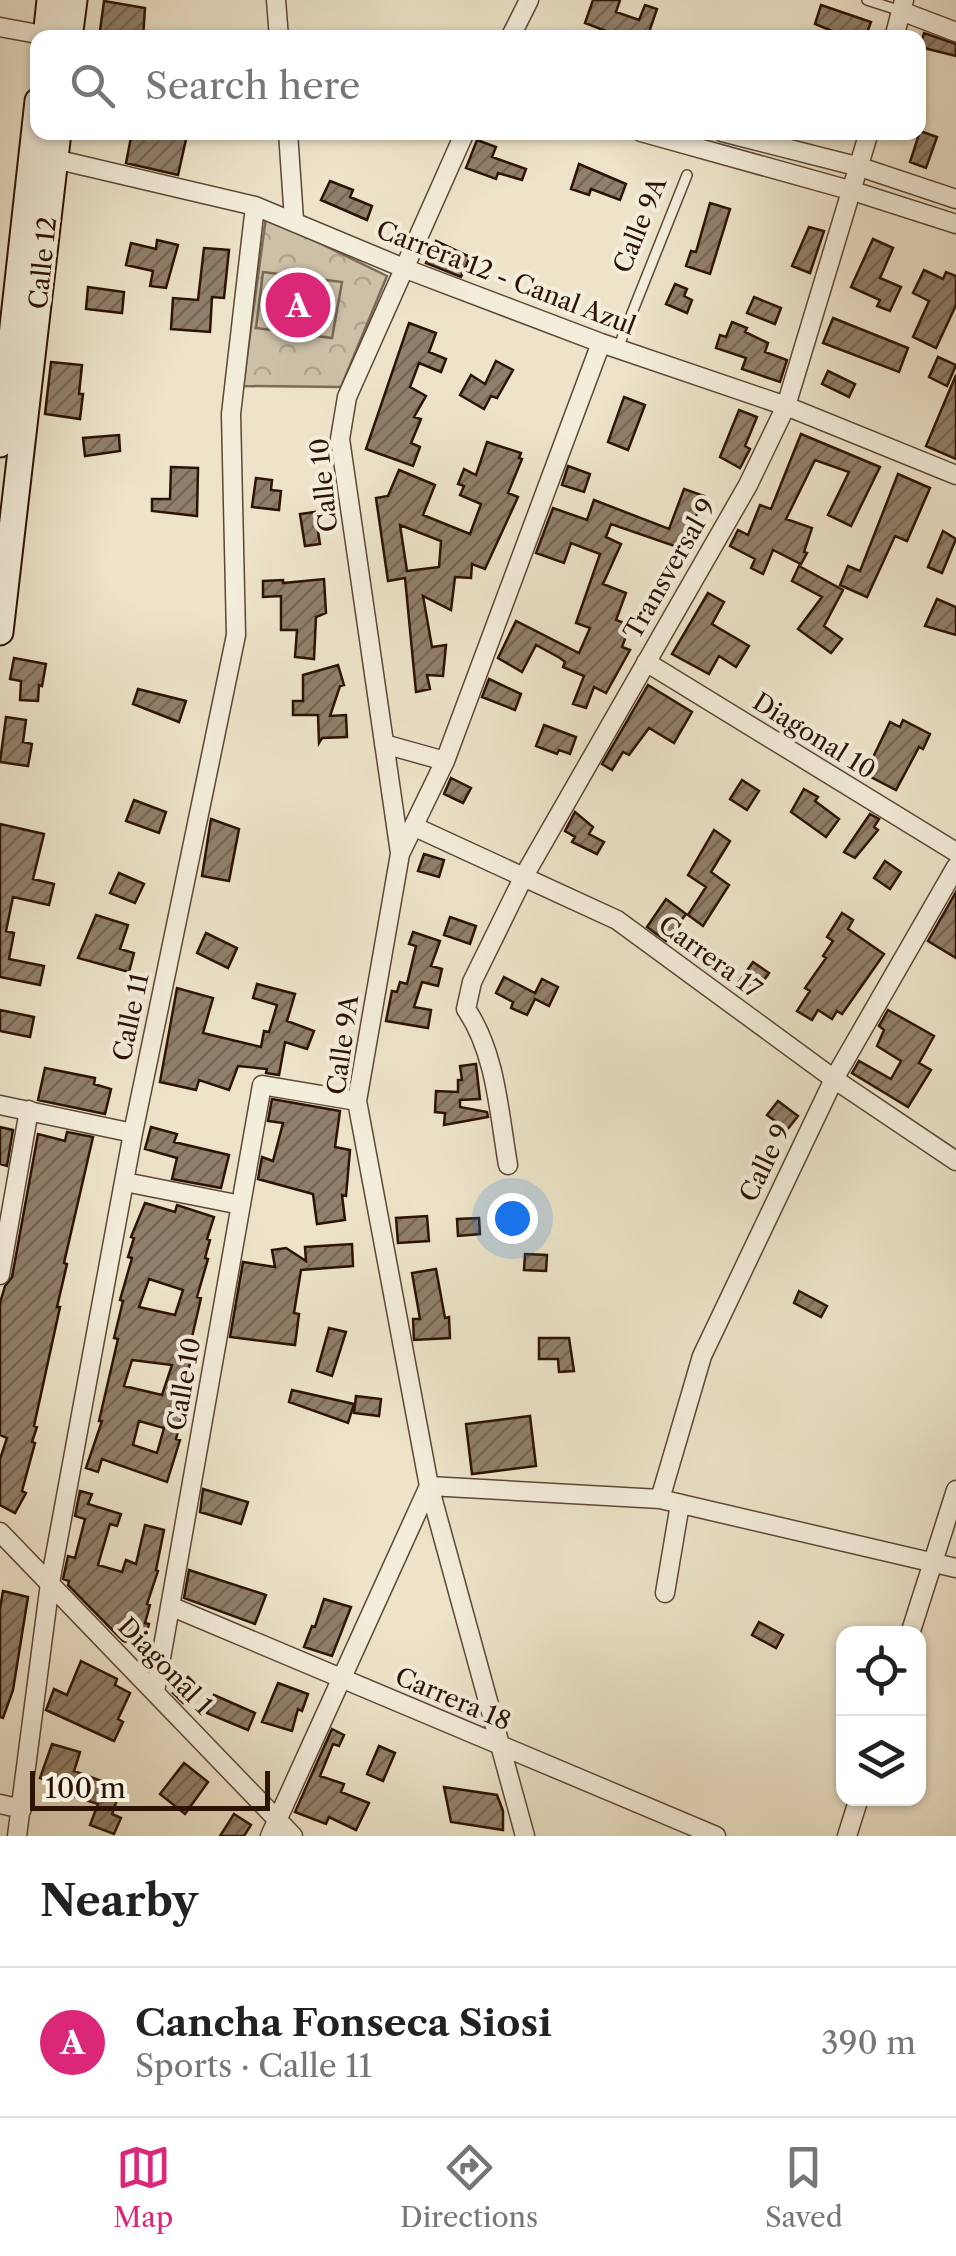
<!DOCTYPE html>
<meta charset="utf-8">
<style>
:root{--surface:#fff;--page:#f6f6f6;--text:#222;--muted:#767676;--line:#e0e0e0;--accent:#db2777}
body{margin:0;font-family:"Libre Caslon Text",serif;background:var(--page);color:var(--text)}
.controls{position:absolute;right:30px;bottom:30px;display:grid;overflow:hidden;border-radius:20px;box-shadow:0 2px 8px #0004}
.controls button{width:90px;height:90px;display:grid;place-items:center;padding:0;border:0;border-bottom:2px solid var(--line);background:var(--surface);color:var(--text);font:50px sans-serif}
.scale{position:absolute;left:30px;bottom:25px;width:240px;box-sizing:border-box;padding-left:10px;border:5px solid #2d1304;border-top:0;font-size:28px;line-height:35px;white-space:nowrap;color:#2d1304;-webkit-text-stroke:8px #f3eddb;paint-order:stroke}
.you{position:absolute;left:512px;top:1218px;width:35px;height:35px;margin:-25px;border:8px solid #fff;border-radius:50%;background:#1a73e8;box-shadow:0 0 0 15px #1a73e833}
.badge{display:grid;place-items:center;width:65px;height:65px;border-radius:50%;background:var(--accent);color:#fff;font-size:32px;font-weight:700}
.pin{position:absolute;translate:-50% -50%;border:5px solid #fff;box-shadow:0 2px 10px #0006}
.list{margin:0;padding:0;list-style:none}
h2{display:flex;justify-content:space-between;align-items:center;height:130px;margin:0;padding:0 40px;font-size:42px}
h2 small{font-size:32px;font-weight:400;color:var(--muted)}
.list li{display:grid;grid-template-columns:65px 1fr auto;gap:30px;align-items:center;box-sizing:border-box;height:150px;padding:0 40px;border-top:2px solid var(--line)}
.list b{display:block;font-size:38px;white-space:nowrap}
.list p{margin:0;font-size:32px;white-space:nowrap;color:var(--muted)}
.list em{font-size:32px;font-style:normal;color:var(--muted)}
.icon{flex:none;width:55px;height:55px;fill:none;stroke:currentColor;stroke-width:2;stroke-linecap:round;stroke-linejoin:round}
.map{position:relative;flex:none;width:956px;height:1836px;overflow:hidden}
.search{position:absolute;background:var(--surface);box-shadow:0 2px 8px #0004;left:30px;right:30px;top:30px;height:110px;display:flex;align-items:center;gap:25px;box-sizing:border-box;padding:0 35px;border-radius:20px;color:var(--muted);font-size:38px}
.sheet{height:280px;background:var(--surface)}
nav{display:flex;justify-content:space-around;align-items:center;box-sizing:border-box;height:140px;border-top:2px solid var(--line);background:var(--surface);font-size:28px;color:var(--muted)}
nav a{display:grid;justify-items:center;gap:5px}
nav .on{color:var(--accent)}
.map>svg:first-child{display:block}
</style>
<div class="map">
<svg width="956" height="1836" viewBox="0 0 956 1836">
<defs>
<pattern id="park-crowns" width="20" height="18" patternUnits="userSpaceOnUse" patternTransform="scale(2.5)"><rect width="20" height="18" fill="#ccc0a7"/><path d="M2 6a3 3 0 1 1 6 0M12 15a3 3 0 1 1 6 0" fill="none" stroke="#b0a48e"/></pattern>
<pattern id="building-hatch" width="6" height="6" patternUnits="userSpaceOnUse" patternTransform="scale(2.5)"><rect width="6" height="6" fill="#907f6a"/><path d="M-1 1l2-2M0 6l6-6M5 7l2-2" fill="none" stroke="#766755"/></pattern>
</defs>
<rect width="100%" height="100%" fill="#ece3c8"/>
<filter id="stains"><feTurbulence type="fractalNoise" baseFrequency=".002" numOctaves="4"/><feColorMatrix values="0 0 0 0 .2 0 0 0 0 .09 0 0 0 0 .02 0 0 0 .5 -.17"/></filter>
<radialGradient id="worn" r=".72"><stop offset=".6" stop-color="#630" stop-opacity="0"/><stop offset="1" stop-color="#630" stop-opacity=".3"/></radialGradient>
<path fill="url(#park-crowns)" stroke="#7c6a56" stroke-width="2.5" d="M266 217 387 276 341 387 243 386Z"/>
<path fill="#ccc0a7" stroke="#7c6a56" stroke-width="2.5" d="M263 272 342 282 332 338 256 328Z"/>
<path fill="url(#building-hatch)" stroke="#2d1304" stroke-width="2.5" fill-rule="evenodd" d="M593 0H620L616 12 639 20 645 5 657 9 647 38H624L585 23Z
M104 1 145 8 143 38H99Z
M821 5 871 22 865 38H849L815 24Z
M924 33 956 44V56L920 47Z
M920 131 937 137 926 168 910 162Z
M132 132 187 135 178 175 126 163Z
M477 140 496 147 492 157 526 169 522 180 498 173 496 179 466 168Z
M579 164 626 184 620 200 591 189 589 195 571 189Z
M330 181 353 190 350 197 372 206 367 220 321 200Z
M710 203 730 209 710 274 686 266 691 251 696 252Z
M809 227 824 231 810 273 792 266Z
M873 239 893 248 880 278 901 287 890 311 877 306 880 300 851 287Z
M157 240 178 245 166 288 150 286 153 271 126 265 131 243 156 249Z
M436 241 470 257 461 277 426 263Z
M204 248 229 250 224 298 212 297 210 332 171 329 173 298 198 300Z
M924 270 943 279 946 272 956 276V305L936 348 913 337 929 301 913 293Z
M675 284 687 289 684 296 692 300 687 313 666 304Z
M88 287 124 292 122 313 86 309Z
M754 297 781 308 775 324 747 313Z
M833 318 908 348 899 372 823 343Z
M732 322 747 328 745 332 768 343 765 352 787 360 780 382 742 369 746 358 716 348 720 335 726 337Z
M409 323 436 333 429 352 446 359 441 372 419 363 410 387 426 396 414 417 421 419 411 443 420 447 413 466 366 449Z
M938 357 956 365 947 386 929 377Z
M496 361 513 370 497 398 491 396 484 409 460 395 471 375 485 384Z
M51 362 82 365 79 394H83L80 419 45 414Z
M828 371 855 384 849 397 822 384Z
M956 375V459L926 446Z
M624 397 645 405 628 450 608 442Z
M739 410 757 417 745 446 750 449 740 468 720 457Z
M801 434 880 467 851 526 828 515 849 472 815 460 786 519 812 528 804 552 807 553 801 564 773 550 763 574 751 568 755 559 730 546 738 530 748 535 760 505 771 509Z
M119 435 120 451 85 456 83 438Z
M487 442 521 453 519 458 522 459 508 493 518 497 485 569 472 564 471 578 455 577 451 610 423 596 432 647 446 645 443 676 427 675 430 689 416 692 405 578 388 581 376 498 388 496 399 470 435 485 423 515 470 534 481 504 460 495 464 486 458 484 464 469 476 475ZM400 525 441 541 439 567 407 571Z
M568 466 590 474 584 492 562 485Z
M171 467 198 468 197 516 152 511V499H170Z
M898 474 930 488 907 541 895 536 867 597 840 585 848 566 860 571Z
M256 478 272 480 271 490 281 491 279 510 252 507Z
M684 489 704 496 683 549 611 524 606 537 621 544 603 584 626 593 616 620 630 625 622 647 630 650 606 693 594 687 586 708 573 704 584 676 563 667 565 662 560 658 536 645 522 672 498 658 516 621 579 653 590 628 576 623 600 554 571 543 564 563 536 553 553 508 587 520 594 500 669 529Z
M315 512 320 544 305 546 300 514Z
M943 531 956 539 942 573 928 567Z
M799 566 843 590 824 626 842 639 831 653 798 629 822 597 792 581Z
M324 579 326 613 316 617 314 659 295 657 297 630H281V596L263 597V581L283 580V583Z
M708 593 724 602 712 624 749 646 736 667 719 656 709 674 672 654Z
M937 599 956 607V635L925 626Z
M14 658 46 664 42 686 39 685 38 701 20 700 21 681 10 679Z
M338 665 344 685 340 686 330 716 346 715 347 737 322 738 319 743 318 715H293V701H303V675Z
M489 679 521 694 515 710 482 697Z
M648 685 692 712 674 743 649 728 629 755 623 752 612 770 602 764Z
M138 689 186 701 179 722 133 704Z
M6 717 26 720 23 742 32 744 28 766 0 762Z
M903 720 930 734 923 749 919 747 896 790 865 774 890 722 900 727Z
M544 725 576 737 570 754 559 750 557 754 536 746Z
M451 778 471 788 463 803 444 794Z
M742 780 759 791 747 810 730 799Z
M804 789 818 797 815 801 839 819 826 837 791 812Z
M134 800 166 812 159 833 126 821Z
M575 812 593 827 589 834 604 842 597 854 572 842 575 837 565 831Z
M870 814 879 819 874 827 878 830 855 858 844 852Z
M211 819 239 829 229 881 202 876Z
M0 824 44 834 33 879 54 884 49 905 13 897 6 931 14 933 9 959 44 966 40 985 0 977Z
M714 830 730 841 711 872 729 885 703 926 688 915 706 887 688 875Z
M424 854 444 860 439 877 418 871Z
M885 861 901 872 890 889 874 878Z
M119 873 144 884 135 903 110 893Z
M956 892V958L928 941Z
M666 899 686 914 666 941 647 927Z
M842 913 853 920 848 929 884 954 842 1014 837 1011 832 1019 818 1010 812 1020 797 1011 810 991 805 988 826 958 823 956 833 941 827 937Z
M96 915 128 925 120 949 134 953 129 972 78 958Z
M450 917 476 926 470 944 444 935Z
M413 932 440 941 431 966 442 969 438 986 422 982 414 1007 431 1010 428 1028 386 1021 392 991 397 992 400 982 407 984 416 946 409 944Z
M206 933 237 948 228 968 197 953Z
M753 962 769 973 755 993 739 982Z
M504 977 535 993 542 979 558 987 549 1006 535 999 527 1015 511 1008 513 1002 496 993Z
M257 984 295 994 287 1021 314 1031 307 1049 285 1042 279 1075 266 1073 267 1069 238 1066 229 1090 199 1080 196 1090 160 1082 177 988 213 998 203 1033 261 1047 264 1031 269 1032 277 1005 253 998Z
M0 1010 34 1017 30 1037 0 1031Z
M888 1010 934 1036 919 1063 931 1070 908 1107 852 1073 859 1061 891 1079 901 1061 877 1046 884 1030 879 1026Z
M476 1064 480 1099 460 1100V1107L487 1112 488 1117 444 1125 445 1113 435 1112 436 1091 458 1092V1080H462L460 1066Z
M45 1068 95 1078 94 1084 111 1089 105 1114 38 1100Z
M272 1099 340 1111 335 1147 350 1150 346 1196 342 1195 345 1220 317 1224 313 1194 258 1179 262 1157 273 1161 283 1123 268 1121Z
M778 1101 798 1116 787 1130 767 1115Z
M0 1127 13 1130 7 1166 0 1164Z
M151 1127 177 1134 174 1142 229 1155 221 1188 172 1179 177 1158 145 1149Z
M67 1132 93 1137 64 1263 67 1264 57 1307H60L34 1426 37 1427 32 1442 35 1443 22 1491 26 1493 15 1513 0 1505V1459L7 1438 0 1435V1303L5 1286 12 1277 38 1134 65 1141Z
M145 1203 175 1212 177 1205 214 1217 207 1239 210 1240 205 1258 208 1259 197 1297 201 1298 187 1359 191 1360 180 1399 186 1401 176 1439 180 1440 167 1482 102 1459 98 1472 86 1468 102 1421H99L118 1339 114 1338 123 1301 120 1300 132 1258 128 1257 134 1238 131 1237ZM149 1279 183 1290 175 1315 139 1307ZM132 1360 172 1365 162 1395 124 1386ZM139 1421 164 1428 157 1453 133 1445Z
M427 1216 429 1241 398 1243 396 1218Z
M479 1218 480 1234 458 1236 457 1219Z
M352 1244 353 1266 301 1270 294 1313 299 1314 295 1345 230 1337 243 1262 275 1267 272 1250 286 1248 306 1261 305 1247Z
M525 1254 547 1255 546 1271 524 1270Z
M436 1269 445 1318 449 1317 450 1338 414 1340 413 1319H420L412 1273Z
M799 1291 827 1306 821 1317 794 1303Z
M329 1328 346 1332 332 1376 317 1371Z
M539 1338H569L574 1371 559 1372 558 1359H539Z
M292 1390 354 1404 348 1423 289 1402Z
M356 1396 381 1399 379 1416 354 1413Z
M530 1416 536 1466 472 1474 466 1424Z
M203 1489 248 1502 241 1524 200 1512Z
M80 1491 92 1494 88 1504 121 1514 117 1526 110 1524 98 1565 122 1572 126 1560 136 1564 145 1525 164 1530 156 1570 158 1571 147 1604 150 1605 145 1623 149 1624 143 1647 123 1641 68 1585 69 1581 63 1579 68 1556 75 1558 85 1519 75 1516Z
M189 1570 266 1595 255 1624 184 1598Z
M3 1591 28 1597 13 1690 3 1718 0 1717V1608Z
M324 1599 351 1607 332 1656 304 1647 312 1626 315 1627Z
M759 1622 783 1635 776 1648 752 1635Z
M81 1661 117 1679 115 1685 130 1693 118 1719 123 1722 114 1741 46 1710 54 1689 67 1695Z
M188 1677 198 1687 183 1703 173 1693Z
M278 1683 308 1694 302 1711 298 1709 292 1731 262 1722Z
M214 1695 255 1713 248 1730 207 1713Z
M332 1729 344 1735 339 1746 333 1744 320 1776 344 1784 341 1792 369 1803 356 1830 329 1817 326 1824 295 1812Z
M52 1744 80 1752 74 1771 107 1783 103 1795 117 1800 112 1814 121 1818 114 1834 90 1825 98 1804 73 1796 75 1791 40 1778Z
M379 1746 395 1753 383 1781 367 1774Z
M184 1763 208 1782 185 1814 160 1794Z
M444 1787 497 1795 503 1811V1830L451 1822Z
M234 1814 251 1825 244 1836H220Z"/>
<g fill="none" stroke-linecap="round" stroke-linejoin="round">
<g stroke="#5d4735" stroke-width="12">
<path id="lane" d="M867 0 901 11
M618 348 687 175"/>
</g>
<g stroke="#5d4735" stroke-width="21">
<path id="street" d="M276 0 279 38
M901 11 956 32
M0 27 54 37
M510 38 529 0
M894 38 904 0
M288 132 294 220
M641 132 853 191 956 224
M722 132 860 167 956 199
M46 157 255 206 406 269 601 343 786 406 956 475
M646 662 956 852
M384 744 445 761
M415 827 617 920 834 1079 956 1161
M400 853 340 439 347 397 465 132
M0 1105 133 1133
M508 1165C499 1113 496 1053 466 1009L472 982 524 876 748 485 786 406 869 132
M125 1182 241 1205
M0 1275 29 1110
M660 1499 702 1356 834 1079 956 867
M0 1532 293 1836
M665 1593 680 1504
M170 1606 716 1836
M910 1634 956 1490
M155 1692 262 1085 357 1101
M0 1804 22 1809
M17 1836 50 1583 133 1133 236 635 231 414 255 206
M270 1836 429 1486 660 1499 956 1568
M525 1836 429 1486 357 1101 400 854 445 761 601 343
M847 1836 859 1798"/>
</g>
<g stroke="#2d1304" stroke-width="29">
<path id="secondary" d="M46 38 50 0
M69 38 74 0
M0 444 38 101
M0 632 58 132"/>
</g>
<use href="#lane" stroke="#f3eddb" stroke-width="9"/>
<use href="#street" stroke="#f3eddb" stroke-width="18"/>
<use href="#secondary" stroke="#f3eddb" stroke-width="25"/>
</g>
<g text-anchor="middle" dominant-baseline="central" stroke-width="8" stroke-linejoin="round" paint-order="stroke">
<g font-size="25" fill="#2d1304" stroke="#f3eddb">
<text transform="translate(640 225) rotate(-68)">Calle 9A</text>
<text transform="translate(43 263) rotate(-84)">Calle 12</text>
<text transform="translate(506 278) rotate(21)">Carrera 12 - Canal Azul</text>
<text transform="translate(324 485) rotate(-96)">Calle 10</text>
<text transform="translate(670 569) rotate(-60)">Transversal 9</text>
<text transform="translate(814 736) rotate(32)">Diagonal 10</text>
<text transform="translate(710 957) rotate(36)">Carrera 17</text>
<text transform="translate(131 1017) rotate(-78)">Calle 11</text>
<text transform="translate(343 1045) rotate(-82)">Calle 9A</text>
<text transform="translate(765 1163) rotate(-64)">Calle 9</text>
<text transform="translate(184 1384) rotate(-80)">Calle 10</text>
<text transform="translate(165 1666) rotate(46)">Diagonal 1</text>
<text transform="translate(453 1699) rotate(23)">Carrera 18</text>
</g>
</g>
<rect width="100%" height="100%" filter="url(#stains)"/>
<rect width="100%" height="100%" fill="url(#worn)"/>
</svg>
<div class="controls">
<button><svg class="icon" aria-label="locate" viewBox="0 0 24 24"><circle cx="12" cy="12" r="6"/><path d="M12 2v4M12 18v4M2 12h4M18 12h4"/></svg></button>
<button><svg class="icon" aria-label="layers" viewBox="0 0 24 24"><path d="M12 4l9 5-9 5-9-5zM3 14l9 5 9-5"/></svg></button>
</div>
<div class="scale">100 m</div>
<div class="you"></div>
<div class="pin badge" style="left:298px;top:305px">A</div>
<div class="search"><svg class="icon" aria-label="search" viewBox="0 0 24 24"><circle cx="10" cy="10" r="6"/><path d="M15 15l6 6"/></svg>Search here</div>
</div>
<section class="sheet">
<h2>Nearby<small></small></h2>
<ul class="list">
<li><span class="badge">A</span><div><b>Cancha Fonseca Siosi</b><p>Sports · Calle 11</p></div><em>390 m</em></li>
</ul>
</section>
<nav>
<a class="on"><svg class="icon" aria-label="map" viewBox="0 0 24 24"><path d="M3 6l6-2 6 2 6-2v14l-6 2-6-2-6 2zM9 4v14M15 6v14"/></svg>Map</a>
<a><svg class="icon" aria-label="directions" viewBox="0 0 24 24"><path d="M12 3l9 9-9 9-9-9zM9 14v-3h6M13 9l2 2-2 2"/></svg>Directions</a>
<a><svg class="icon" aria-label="saved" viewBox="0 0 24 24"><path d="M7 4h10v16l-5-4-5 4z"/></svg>Saved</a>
</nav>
